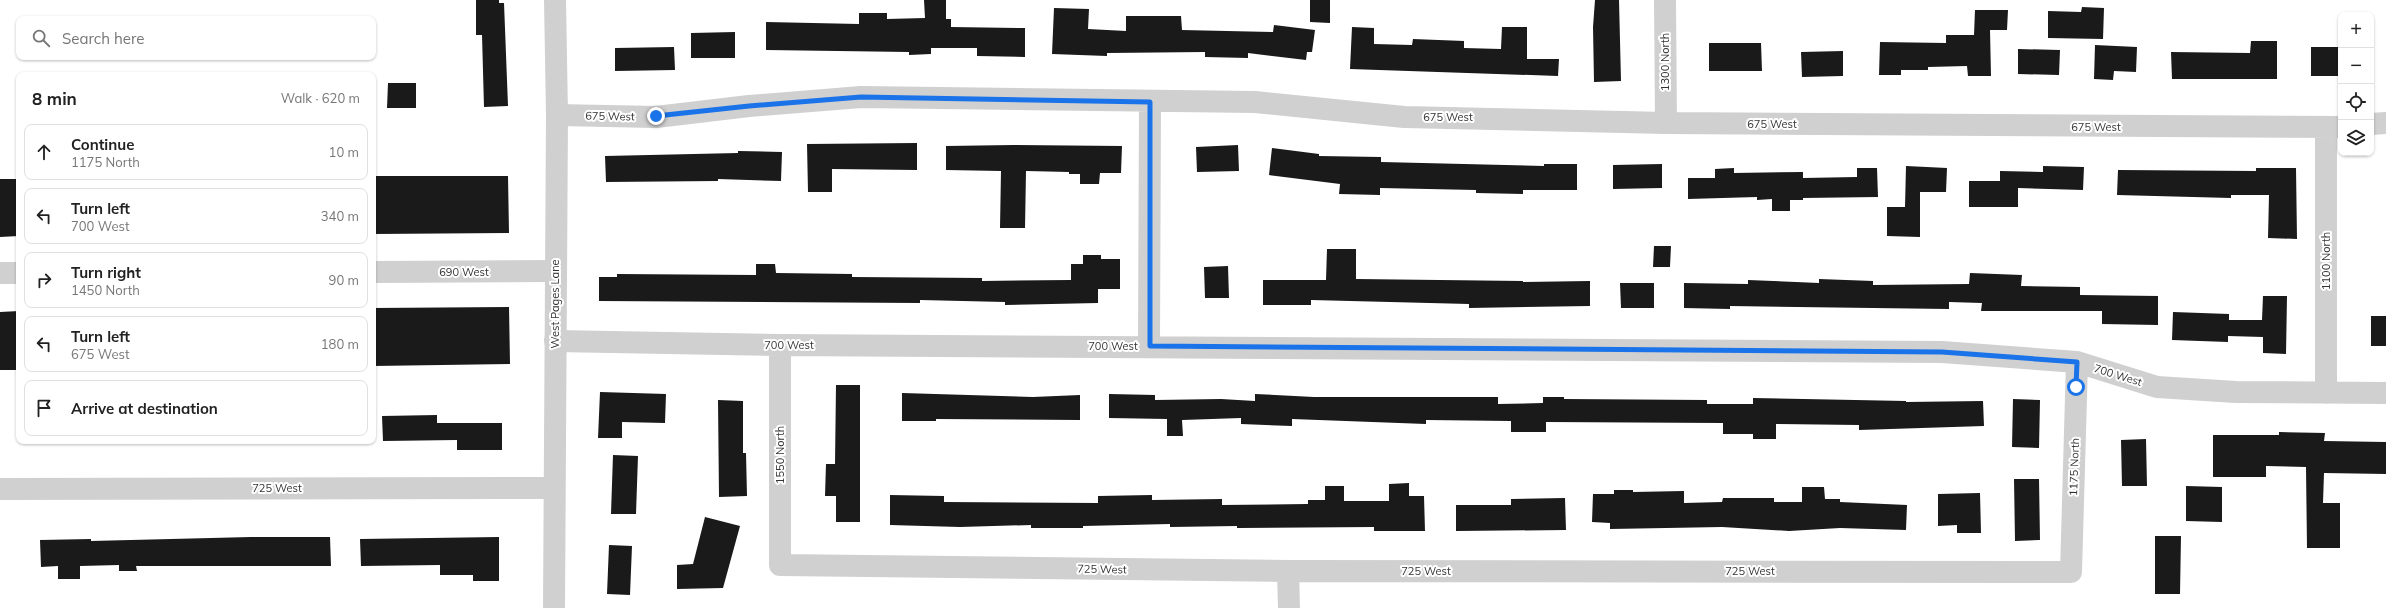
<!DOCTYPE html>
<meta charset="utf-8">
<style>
:root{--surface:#fff;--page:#f2f2f2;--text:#222;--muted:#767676;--line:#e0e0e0}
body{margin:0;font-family:Mulish,sans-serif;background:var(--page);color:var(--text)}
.controls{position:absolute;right:12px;top:12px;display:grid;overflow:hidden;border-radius:8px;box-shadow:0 1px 3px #0004}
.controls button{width:36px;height:36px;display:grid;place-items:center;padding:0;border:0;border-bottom:1px solid var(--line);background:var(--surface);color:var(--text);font:20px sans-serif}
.stop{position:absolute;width:12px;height:12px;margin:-9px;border:3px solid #1a73e8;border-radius:50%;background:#fff}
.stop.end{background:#1a73e8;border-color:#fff;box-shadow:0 1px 4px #0008}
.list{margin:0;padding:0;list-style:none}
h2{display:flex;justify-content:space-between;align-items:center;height:52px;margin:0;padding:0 16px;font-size:17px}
h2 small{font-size:13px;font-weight:400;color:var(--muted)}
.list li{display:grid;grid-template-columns:26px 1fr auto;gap:12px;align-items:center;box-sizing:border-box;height:56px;margin:0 8px 8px;padding:0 8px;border:1px solid var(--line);border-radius:8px}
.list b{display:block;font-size:15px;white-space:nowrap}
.list p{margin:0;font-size:13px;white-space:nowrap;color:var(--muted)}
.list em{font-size:13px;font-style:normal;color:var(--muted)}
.icon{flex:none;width:22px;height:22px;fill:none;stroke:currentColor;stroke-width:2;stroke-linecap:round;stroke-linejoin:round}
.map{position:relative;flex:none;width:2386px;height:608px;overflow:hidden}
.search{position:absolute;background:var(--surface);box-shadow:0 1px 3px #0004;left:16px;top:16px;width:360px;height:44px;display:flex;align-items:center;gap:10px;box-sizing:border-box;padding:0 14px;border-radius:8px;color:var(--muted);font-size:15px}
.panel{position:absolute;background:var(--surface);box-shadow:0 1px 3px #0004;left:16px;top:72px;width:360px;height:372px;border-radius:8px}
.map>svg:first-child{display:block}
</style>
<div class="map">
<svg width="2386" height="608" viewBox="0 0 2386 608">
<rect width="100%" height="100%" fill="#fff"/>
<path fill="#1a1a1a" d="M476 0H499V3H504L508 106 484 107 482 35H476Z
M924 0H946V19H951V27L1025 28V57L977 56V48H931V54L909 55V52L766 50V22L859 24V13H887V19L925 18Z
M1310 0H1330V23L1310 22Z
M1595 0H1619L1621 81 1594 82 1593 27Z
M2082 7 2104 8 2103 39 2048 38V11L2081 12Z
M1054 8 1089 9 1088 29 1126 31V16H1181L1182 30 1273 32 1274 25 1315 30 1312 52H1307L1306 60 1248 53V58L1205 57V52L1107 53V56L1052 54Z
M1975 10H2008L2007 30H1990L1991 76H1968L1967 66 1928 67V70H1901V75H1879L1880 42 1946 43V35H1974Z
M1352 27 1374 28V44L1412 45 1413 39 1464 41V48L1501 49 1502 27H1527V59H1559L1558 76 1350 69Z
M735 32V58H691V33Z
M2251 41H2277V79H2172L2171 52 2250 53Z
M1709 43H1761L1762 71H1709Z
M2095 45 2137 47 2136 72 2114 71 2113 80 2094 79Z
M674 47 675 70 615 71V48Z
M2311 47H2341V76H2311Z
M2018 49 2060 50 2059 75 2018 74Z
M1843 51V76L1802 77 1801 52Z
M388 83H416V108H387Z
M917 143V170L832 169V192H808L807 144Z
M1013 145 1122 146 1121 173H1100L1099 184H1080V174H1069V172L1026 171 1025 228H1000L1001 171 946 170V146Z
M1238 145 1239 171 1197 172 1196 147Z
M1272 148 1319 154V156L1381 157V162L1544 166V164H1577V190H1523V194L1476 193V190L1380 188V195L1339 194 1340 184 1269 175Z
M738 151 782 152 781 181 718 179V181L606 182 605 156 738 153Z
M1662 164V188L1613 189V165Z
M1906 166 1947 168 1946 192H1920V237L1887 236V207H1905Z
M2043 166 2084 167 2083 190 2018 188V207H1969V181H2000V171L2043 172Z
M1734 168V173L1803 172V178L1857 177V168H1877L1878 197 1803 198V200H1790V211H1772V199L1757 200V197L1688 199V178H1715V169Z
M2256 168H2296L2297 239 2268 238 2269 195H2231V198L2117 195 2118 170 2256 171Z
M373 176H508L509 233 373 234Z
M0 179H19V236L0 237Z
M1654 246H1671L1670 267H1653Z
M1327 249H1356V279L1523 281V282L1590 281V306L1469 308V304L1311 300V305H1263V280H1326Z
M1083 255H1101V259H1120V289H1098V303L1005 305V302L920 300V303L599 301V277H617V274L756 275V264H775L776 273 852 274V277L982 278V281L1071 280V264H1083Z
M1228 266 1229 298H1205L1204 267Z
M1970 273 2022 275 2021 286 2080 287V295L2158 296V325L2102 324V311H1981L1982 303 1949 302V309L1730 306V309L1684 308V283L1748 284V280L1819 283V279L1873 281V285L1969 284Z
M1620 283H1654V308H1621Z
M2263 296H2287L2286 354 2263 353V337L2228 336V342L2172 340 2173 312 2229 314V320H2262Z
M509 307 510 364 373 366V308Z
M19 311V370H0V312Z
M2371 316H2386V346H2371Z
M836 385H860V522H836V496H825L826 464H835Z
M600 392 666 394 665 423 622 422V438H598Z
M902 393 1033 397 1080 395V420L936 419V421H902Z
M1109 394 1155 395V400L1221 399 1255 401V394L1314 397H1498V404L1543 403V397H1564V399L1707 400V404H1753V398L1906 401V402L1983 401 1984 426 1859 430V425L1776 424V439H1753V434H1723V423L1546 422V432H1511V421L1426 420V424L1292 419V426L1241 424V418L1182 420 1183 436H1167V419L1109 418Z
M2013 399 2040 400 2039 448 2012 447Z
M718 400 743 401V453H746L747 496 719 497Z
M437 415V423H502V450H457V440L383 441 382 416Z
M2279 432 2325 433 2324 441 2386 442V474L2324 473 2323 503H2340V548H2307L2306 467 2266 466V477H2213V435H2279Z
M2146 439 2147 486H2122L2121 440Z
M613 455 638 456 636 514H611Z
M2014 479H2039L2040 540 2015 541Z
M1409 483V496H1424L1425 531H1374V527L1237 528V526L1170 527V524L1083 526V528H1031V525L960 527 890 525V495L944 496V502L1098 503V496L1152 495V500L1222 499V505L1308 504V500H1325V486H1344V501H1389V484Z
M2186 486 2222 487V522L2186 521Z
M1802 487H1824L1825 499H1840V502L1907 505 1906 530 1840 528 1789 531 1722 527 1610 529V523L1592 522 1593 494H1614V490H1633V492L1684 491V503L1722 502 1723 498H1774V502H1802Z
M1980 493 1981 533H1957V525L1938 526V494Z
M1565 498 1566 530 1456 531V505H1511V499Z
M705 517 740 526 723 588 677 589V565L693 564Z
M2155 536H2181L2180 594H2155Z
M251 537H330L331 566H136L137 571H119V565L80 566V579H58V566L41 567 40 540 91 539V541Z
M499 537V581H473V575H440V565L361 566 360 539Z
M609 545 632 546 630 595 607 594Z"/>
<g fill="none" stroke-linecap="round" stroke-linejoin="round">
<path stroke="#d0d0d0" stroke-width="22" d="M1665 0 1666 123
M557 115 656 117 749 106 861 97 1255 102 1404 117 1666 123 2341 127
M2371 124 2386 123
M373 272 554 271
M0 273H19
M555 341 780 345 1942 352 2077 362 2157 387 2236 392 2386 393
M780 345V565L1288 571 2071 572 2077 362
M1149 346 1150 102
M2326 393V129
M0 489 554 488
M1288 571 1289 608"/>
<path stroke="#d0d0d0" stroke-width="22" d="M554 608 557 115 555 0"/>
</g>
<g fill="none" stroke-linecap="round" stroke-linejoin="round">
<path stroke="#1a73e8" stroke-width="5" d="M656 116 749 106 861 97 1150 102V346L1942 352 2077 362 2076 387"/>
</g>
<g text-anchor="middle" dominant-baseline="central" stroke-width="4" stroke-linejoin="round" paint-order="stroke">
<g font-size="11" fill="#333" stroke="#fff">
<text transform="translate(1665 62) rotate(-90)">1300 North</text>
<text transform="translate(610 116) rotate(1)">675 West</text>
<text x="1448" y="117">675 West</text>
<text x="1772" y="124">675 West</text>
<text x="2096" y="127">675 West</text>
<text transform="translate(2326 261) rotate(-90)">1100 North</text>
<text x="464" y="272">690 West</text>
<text transform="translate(555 304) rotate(-90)">West Pages Lane</text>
<text x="789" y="345">700 West</text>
<text x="1113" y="346">700 West</text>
<text transform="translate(2118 375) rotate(17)">700 West</text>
<text transform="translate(780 455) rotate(-90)">1550 North</text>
<text transform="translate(2074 467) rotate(-88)">1175 North</text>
<text x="277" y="488">725 West</text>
<text transform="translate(1102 569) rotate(1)">725 West</text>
<text x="1426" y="571">725 West</text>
<text x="1750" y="571">725 West</text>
</g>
</g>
</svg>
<div class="controls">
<button>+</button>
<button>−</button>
<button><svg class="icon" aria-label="locate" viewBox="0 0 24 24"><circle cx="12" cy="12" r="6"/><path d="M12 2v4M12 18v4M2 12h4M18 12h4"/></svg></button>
<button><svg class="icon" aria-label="layers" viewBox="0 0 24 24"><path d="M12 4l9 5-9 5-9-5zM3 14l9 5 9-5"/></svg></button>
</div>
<div class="stop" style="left:2076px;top:387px"></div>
<div class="stop end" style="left:656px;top:116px"></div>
<div class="search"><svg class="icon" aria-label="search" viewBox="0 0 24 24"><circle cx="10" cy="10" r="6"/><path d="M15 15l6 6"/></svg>Search here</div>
<section class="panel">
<h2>8 min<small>Walk · 620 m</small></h2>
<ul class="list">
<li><svg class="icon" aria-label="ahead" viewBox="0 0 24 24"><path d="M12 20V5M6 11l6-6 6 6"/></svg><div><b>Continue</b><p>1175 North</p></div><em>10 m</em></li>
<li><svg class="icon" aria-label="left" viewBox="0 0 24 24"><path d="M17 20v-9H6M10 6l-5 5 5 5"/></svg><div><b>Turn left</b><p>700 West</p></div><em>340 m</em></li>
<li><svg class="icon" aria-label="right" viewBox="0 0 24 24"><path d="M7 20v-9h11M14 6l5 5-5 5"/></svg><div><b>Turn right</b><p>1450 North</p></div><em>90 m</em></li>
<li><svg class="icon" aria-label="left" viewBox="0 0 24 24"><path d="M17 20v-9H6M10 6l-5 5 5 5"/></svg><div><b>Turn left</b><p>675 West</p></div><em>180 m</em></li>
<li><svg class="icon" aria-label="arrive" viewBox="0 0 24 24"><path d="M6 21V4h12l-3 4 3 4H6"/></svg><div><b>Arrive at destination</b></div></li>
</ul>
</section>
</div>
